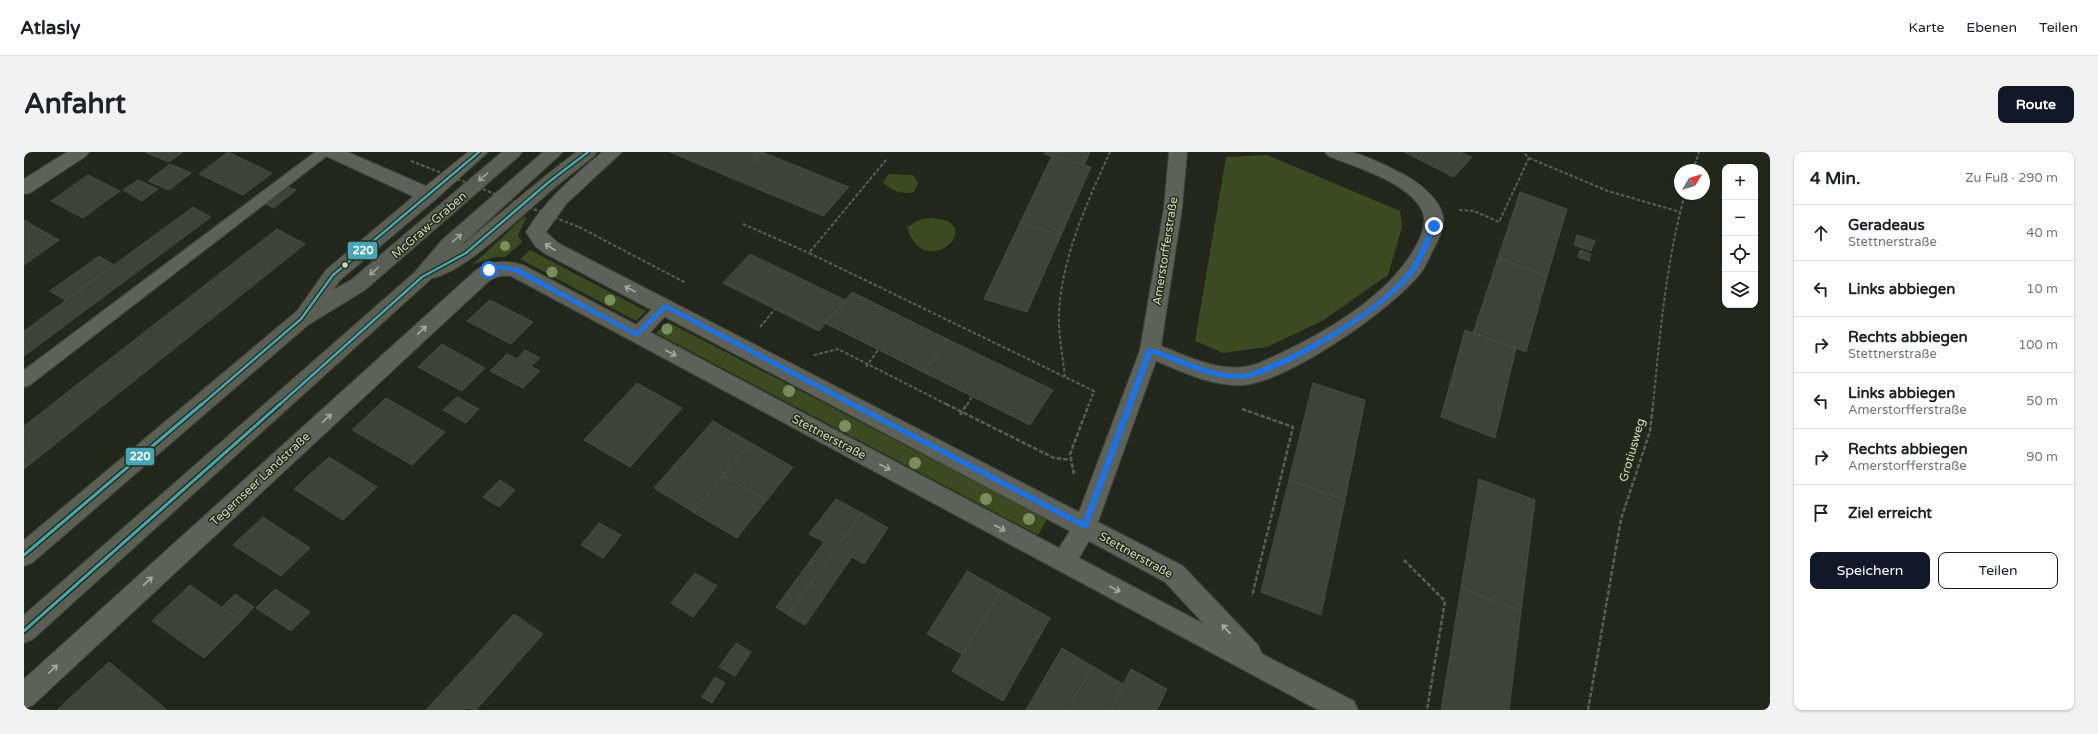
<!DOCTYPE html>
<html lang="de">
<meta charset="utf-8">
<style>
:root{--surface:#fff;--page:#f2f2f2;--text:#202124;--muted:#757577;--line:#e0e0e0;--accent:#111827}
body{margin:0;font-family:"Varela Round",sans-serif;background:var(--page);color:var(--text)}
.controls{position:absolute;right:12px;top:12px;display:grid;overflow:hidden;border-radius:8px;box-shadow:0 1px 3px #0004}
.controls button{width:36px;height:36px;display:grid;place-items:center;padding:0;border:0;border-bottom:1px solid var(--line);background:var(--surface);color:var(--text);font:20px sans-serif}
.compass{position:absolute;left:1650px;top:12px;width:36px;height:36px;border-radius:50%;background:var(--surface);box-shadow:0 1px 3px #0004;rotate:52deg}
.stop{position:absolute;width:12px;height:12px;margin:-9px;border:3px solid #1a73e8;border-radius:50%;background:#fff}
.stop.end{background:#1a73e8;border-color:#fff;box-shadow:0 1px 4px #0008}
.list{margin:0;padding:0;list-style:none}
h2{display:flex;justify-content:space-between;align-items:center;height:52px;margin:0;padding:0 16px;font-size:17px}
h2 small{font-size:13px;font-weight:400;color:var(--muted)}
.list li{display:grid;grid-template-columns:26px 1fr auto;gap:12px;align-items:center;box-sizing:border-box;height:56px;padding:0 16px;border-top:1px solid var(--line)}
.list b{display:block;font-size:15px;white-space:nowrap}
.list p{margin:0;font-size:13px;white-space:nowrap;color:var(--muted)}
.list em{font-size:13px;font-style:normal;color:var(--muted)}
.actions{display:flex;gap:8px;padding:12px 16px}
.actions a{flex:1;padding:9px 0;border:1px solid var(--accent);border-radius:8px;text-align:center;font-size:14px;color:var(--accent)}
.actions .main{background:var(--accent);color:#fff}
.icon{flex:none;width:22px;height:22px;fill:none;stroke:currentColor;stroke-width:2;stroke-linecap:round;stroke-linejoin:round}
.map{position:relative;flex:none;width:1746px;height:558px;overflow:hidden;border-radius:8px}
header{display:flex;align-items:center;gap:24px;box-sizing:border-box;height:56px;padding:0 20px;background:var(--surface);border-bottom:1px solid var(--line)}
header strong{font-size:19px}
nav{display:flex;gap:22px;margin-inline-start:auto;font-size:14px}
.intro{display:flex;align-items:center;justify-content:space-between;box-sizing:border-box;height:96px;padding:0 24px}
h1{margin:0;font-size:28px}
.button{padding:10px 18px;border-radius:8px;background:var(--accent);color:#fff;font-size:14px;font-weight:700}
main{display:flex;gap:24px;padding:0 24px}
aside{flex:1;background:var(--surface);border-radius:8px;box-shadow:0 1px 3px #0004}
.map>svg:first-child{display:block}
</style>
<header>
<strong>Atlasly</strong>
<nav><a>Karte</a><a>Ebenen</a><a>Teilen</a></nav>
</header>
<div class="intro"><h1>Anfahrt</h1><a class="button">Route</a></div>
<main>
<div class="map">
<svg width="1746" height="558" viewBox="0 0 1746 558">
<rect width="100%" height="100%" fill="#23271b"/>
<path fill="#3b4a21" d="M1243 3 1376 59 1378 75 1364 123 1298 169 1243 195 1199 201 1171 189 1202 5Z
M865 22 889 23 894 31 890 40C878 43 868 39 859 30Z
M500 65 502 66 494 83 498 90 481 105H471L448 113Z
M907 66C912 67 919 67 923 69 952 83 898 126 883 75L897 67Z
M506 98 622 159 612 169 496 107Z
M644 170 1023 367 1014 383 632 181Z"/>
<path fill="#3e4238" stroke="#474b40" d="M121 0H159L145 10Z
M204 0 248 21 219 43 175 22Z
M646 0H738L712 28Z
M738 0 825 35 799 64 712 28Z
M1021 0H1066L1060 13 1020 2Z
M1380 0H1437L1448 5 1430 25Z
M1028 4 1067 15 1037 83 996 71Z
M146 12 167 21 145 38 124 29Z
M64 23 96 39 59 66 27 49Z
M114 28 134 37 118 49 99 38Z
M262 34 272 38 250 56 239 51Z
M1496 40 1543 57 1523 124 1474 106Z
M169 55 187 65 0 204V179Z
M0 68 35 88 0 113Z
M996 71 1037 83 1003 160 960 147Z
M253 77 281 92 10 309 0 302V274Z
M1553 83 1571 89 1567 99 1550 93Z
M1556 98 1567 102 1565 109 1554 105Z
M726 102 821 148 795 179 699 131Z
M75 104 90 113 41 148 26 139Z
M1474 106 1523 124 1502 200 1449 181Z
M828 140 923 187 899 220 801 171Z
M466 148 509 170 487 192 443 169Z
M1441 178 1492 196 1471 286 1417 265Z
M923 187 1029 238 1006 273 899 220Z
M418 192 461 216 438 239 394 215Z
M501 198 516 206 507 214 516 219 499 236 466 219 483 202 493 207Z
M613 231 658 256 606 315 560 288Z
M1289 231 1341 248 1321 348 1265 328Z
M433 245 455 257 442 271 419 258Z
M362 246 421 280 388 313 328 278Z
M689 269 727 291 669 360 630 336Z
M727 291 769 315 743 348 699 323Z
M0 302 10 309 0 317Z
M305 305 353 335 319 368 270 337Z
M699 323 743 348 713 386 669 360Z
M1455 327 1511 348 1497 459 1437 436Z
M476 328 491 338 475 355 459 345Z
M1265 328 1321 348 1297 463 1237 440Z
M812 347 838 361 764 463 752 455 800 390 785 382Z
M838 361 864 376 840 412 828 405 781 473 764 463Z
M239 365 286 396 257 424 209 393Z
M575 371 597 383 579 406 557 393Z
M943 419 977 438 938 502 903 482Z
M671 421 693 434 669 465 647 451Z
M166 433 217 469 180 506 128 469Z
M1437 436 1497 459 1485 558H1417Z
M251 437 286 460 267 479 232 456Z
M977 438 1026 466 979 549 928 519Z
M211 442 230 455 217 469 198 455Z
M490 462 519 482 452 558 442 556 440 558H402Z
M712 491 727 500 711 524 695 515Z
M1038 496 1068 514 1044 558H1002Z
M85 510 143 558H33Z
M1068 514 1099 532 1086 558H1044Z
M1107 517 1143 537 1133 558H1086Z
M691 525 701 531 688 551 678 545Z"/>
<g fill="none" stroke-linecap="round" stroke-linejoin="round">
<g stroke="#3e4237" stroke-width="2">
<path id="service" d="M291 0H308L6 233 0 235V218Z
M641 148 647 150 649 154 647 158 619 188 613 190 607 188 605 183 607 178 635 150Z"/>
</g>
<g stroke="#3e4237" stroke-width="2">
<path id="minor" d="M43 0H65L62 4 6 41 0 42V27Z
M299 0H324L411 38 413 43 411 48 404 49 397 48 302 4Z
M578 0H598L543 51 522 80 534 91 1055 360 1116 198 1140 56 1145 0H1163L1158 56 1137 194C1167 206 1203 224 1235 211 1290 187 1365 147 1393 92 1399 80 1404 67 1396 55 1380 29 1331 15 1304 4L1301 0C1310 0 1320 0 1328 0 1346 5 1365 15 1381 23 1396 32 1415 46 1419 64 1421 75 1415 86 1410 96 1406 104 1402 114 1396 122 1368 157 1264 230 1219 233 1189 235 1159 220 1132 209L1074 370 1159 414 1234 493 1238 502 1330 549 1334 558H1294L487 124C478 123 472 124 465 129L9 553 0 557V527L451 119C466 108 482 108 499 113L1035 396 1046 379 520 101 511 94 502 80C522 47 549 25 578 0ZM1065 389 1141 430 1180 472 1055 406Z"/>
</g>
<g stroke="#3e4237" stroke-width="2">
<path id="secondary" d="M444 0H464L411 48 404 49 397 48 395 43 397 38Z"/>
</g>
<g stroke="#3e4237" stroke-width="2">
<path id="trunk" d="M478 0H498L495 4 341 138 284 173 8 411 0 414V388L273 159 302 118 397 38 404 37 411 38 413 43 411 48 316 128 309 138 327 128Z
M519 0H539L432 98 520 25 552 0H573L570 4C553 18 536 30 520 45 493 67 441 120 408 126L9 487 0 491V463L391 120 418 88Z"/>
</g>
<path stroke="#5b5e56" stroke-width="2" stroke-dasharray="3.5 2" stroke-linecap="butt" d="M1505 6 1584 39 1656 60
M862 8 785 101 1070 239 1065 253
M1669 18 1675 0
M1435 58 1450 59 1475 70 1505 6 1499 0
M719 72 785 101
M555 75 662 131
M736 175 751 157
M790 203 814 197 924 253
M842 215 854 198
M1041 225C1039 205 1034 182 1035 161 1038 104 1063 51 1086 0
M943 253 948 244
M1629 253C1636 182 1642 110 1661 42"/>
<path stroke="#5b5e56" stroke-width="2.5" stroke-dasharray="4.5 2" stroke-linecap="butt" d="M922 252 1030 306 1047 308
M1218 257 1269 275 1228 444
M936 263 943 252
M1050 322 1046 302 1065 252
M1380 408 1421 449 1403 558
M1564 558 1597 367 1626 279 1629 252"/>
<use href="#service" fill="#5d6158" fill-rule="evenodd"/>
<use href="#minor" fill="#5d6158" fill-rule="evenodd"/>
<use href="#secondary" fill="#5e6258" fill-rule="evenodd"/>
<use href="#trunk" fill="#5a5f54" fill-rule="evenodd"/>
<path stroke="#5b5e56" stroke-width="2" stroke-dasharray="3.5 2" stroke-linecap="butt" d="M387 9 555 75"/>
<g stroke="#242d15" stroke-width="5">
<path id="bus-1-far1" d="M177 253 277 167 309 123 455 0
M255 253 398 125 442 101 526 29 564 0"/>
</g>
<g stroke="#242d15" stroke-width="6">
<path id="bus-1" d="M0 403 178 252
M0 479 256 252"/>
</g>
<use href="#bus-1-far1" stroke="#46a6b8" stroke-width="2.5"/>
<use href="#bus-1" stroke="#46a6b8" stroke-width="3"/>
</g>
<g fill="#7a8d5c">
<circle cx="481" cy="94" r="5"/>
<circle cx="528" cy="120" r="5.5"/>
<circle cx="586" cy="148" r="5.5"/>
<circle cx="643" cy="177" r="5.5"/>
<circle cx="765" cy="239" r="6"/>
<circle cx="821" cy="274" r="6"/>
<circle cx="891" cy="311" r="6"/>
<circle cx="962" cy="347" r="6"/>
<circle cx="1005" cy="367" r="6"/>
</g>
<defs><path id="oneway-shaft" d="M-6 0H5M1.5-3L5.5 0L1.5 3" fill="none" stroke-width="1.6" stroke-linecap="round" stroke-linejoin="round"/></defs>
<g stroke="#a0a698">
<use href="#oneway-shaft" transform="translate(459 25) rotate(139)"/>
<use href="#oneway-shaft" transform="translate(433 86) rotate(-42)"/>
<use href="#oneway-shaft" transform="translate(350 119) rotate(139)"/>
</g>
<g stroke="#a7aca0">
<use href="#oneway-shaft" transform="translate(526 95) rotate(-147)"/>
<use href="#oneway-shaft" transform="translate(606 137) rotate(-153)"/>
<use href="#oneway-shaft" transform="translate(398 178) rotate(-43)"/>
<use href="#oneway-shaft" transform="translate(647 201) rotate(28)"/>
<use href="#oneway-shaft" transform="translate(303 266) rotate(-43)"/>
<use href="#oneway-shaft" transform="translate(861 315) rotate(28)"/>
<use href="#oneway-shaft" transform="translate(976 376) rotate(28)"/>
<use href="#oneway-shaft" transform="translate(124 429) rotate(-43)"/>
<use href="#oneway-shaft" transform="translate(1091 437) rotate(28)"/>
<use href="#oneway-shaft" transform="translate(1202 477) rotate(-133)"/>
<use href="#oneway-shaft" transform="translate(29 517) rotate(-43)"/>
</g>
<path fill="#1a73e8" d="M1410 72 1412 74C1407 90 1399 107 1390 121 1365 155 1262 220 1221 226 1194 231 1153 210 1128 201L1064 374 1061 377 642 157 613 185 491 120 476 117 465 120 463 118 476 113 494 116 612 180 639 153H644L1059 370 1123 197C1130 196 1138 200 1144 202 1167 210 1194 224 1220 222 1225 221 1232 218 1237 216 1281 200 1359 155 1386 117 1391 110 1406 74 1410 72Z"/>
<circle fill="#cfd5c6" stroke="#242d15" stroke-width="1.5" cx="321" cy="113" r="3.5"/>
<g text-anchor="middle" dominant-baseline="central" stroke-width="3" stroke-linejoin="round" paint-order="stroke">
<g font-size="12" fill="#cfd5c6" stroke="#242d15">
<text transform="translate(405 73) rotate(-41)">McGraw-Graben</text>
<text transform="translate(1141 99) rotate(-81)">Amerstorfferstraße</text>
<text transform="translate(805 285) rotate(28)">Stettnerstraße</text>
<text transform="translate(1608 298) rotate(-74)">Grotiusweg</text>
<text transform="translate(236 327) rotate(-43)">Tegernseer Landstraße</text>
<text transform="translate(1112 403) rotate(29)">Stettnerstraße</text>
</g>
</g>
<g stroke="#242d15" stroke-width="1.5">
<rect x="323" y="89" width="31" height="19" rx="4" fill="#46a6b8"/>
<rect x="101" y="295" width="30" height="19" rx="4" fill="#46a6b8"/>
</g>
<g font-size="11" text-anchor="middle" font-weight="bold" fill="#fff">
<text x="339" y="102">220</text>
<text x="116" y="308">220</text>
</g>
</svg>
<div class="controls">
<button>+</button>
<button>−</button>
<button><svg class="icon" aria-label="locate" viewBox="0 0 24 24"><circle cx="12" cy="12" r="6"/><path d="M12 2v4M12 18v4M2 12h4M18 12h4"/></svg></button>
<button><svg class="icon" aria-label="layers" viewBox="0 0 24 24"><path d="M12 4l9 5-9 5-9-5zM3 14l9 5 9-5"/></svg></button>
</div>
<svg class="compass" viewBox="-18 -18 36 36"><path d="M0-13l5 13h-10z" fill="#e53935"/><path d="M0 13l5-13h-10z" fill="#757577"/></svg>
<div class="stop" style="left:465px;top:118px"></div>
<div class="stop end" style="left:1410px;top:74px"></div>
</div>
<aside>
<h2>4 Min.<small>Zu Fuß · 290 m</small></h2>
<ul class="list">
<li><svg class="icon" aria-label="ahead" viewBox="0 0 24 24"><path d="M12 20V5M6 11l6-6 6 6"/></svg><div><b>Geradeaus</b><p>Stettnerstraße</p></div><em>40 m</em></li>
<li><svg class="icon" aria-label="left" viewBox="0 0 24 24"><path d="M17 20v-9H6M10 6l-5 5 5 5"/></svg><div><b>Links abbiegen</b></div><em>10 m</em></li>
<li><svg class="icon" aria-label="right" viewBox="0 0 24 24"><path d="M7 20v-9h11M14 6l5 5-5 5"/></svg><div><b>Rechts abbiegen</b><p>Stettnerstraße</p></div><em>100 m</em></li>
<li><svg class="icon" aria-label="left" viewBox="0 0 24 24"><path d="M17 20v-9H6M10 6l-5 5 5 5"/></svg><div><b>Links abbiegen</b><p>Amerstorfferstraße</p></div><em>50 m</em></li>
<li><svg class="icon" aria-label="right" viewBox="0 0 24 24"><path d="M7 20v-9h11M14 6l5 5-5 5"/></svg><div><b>Rechts abbiegen</b><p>Amerstorfferstraße</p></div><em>90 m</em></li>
<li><svg class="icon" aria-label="arrive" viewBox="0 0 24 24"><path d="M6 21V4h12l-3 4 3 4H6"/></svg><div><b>Ziel erreicht</b></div></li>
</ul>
<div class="actions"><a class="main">Speichern</a><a>Teilen</a></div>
</aside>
</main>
